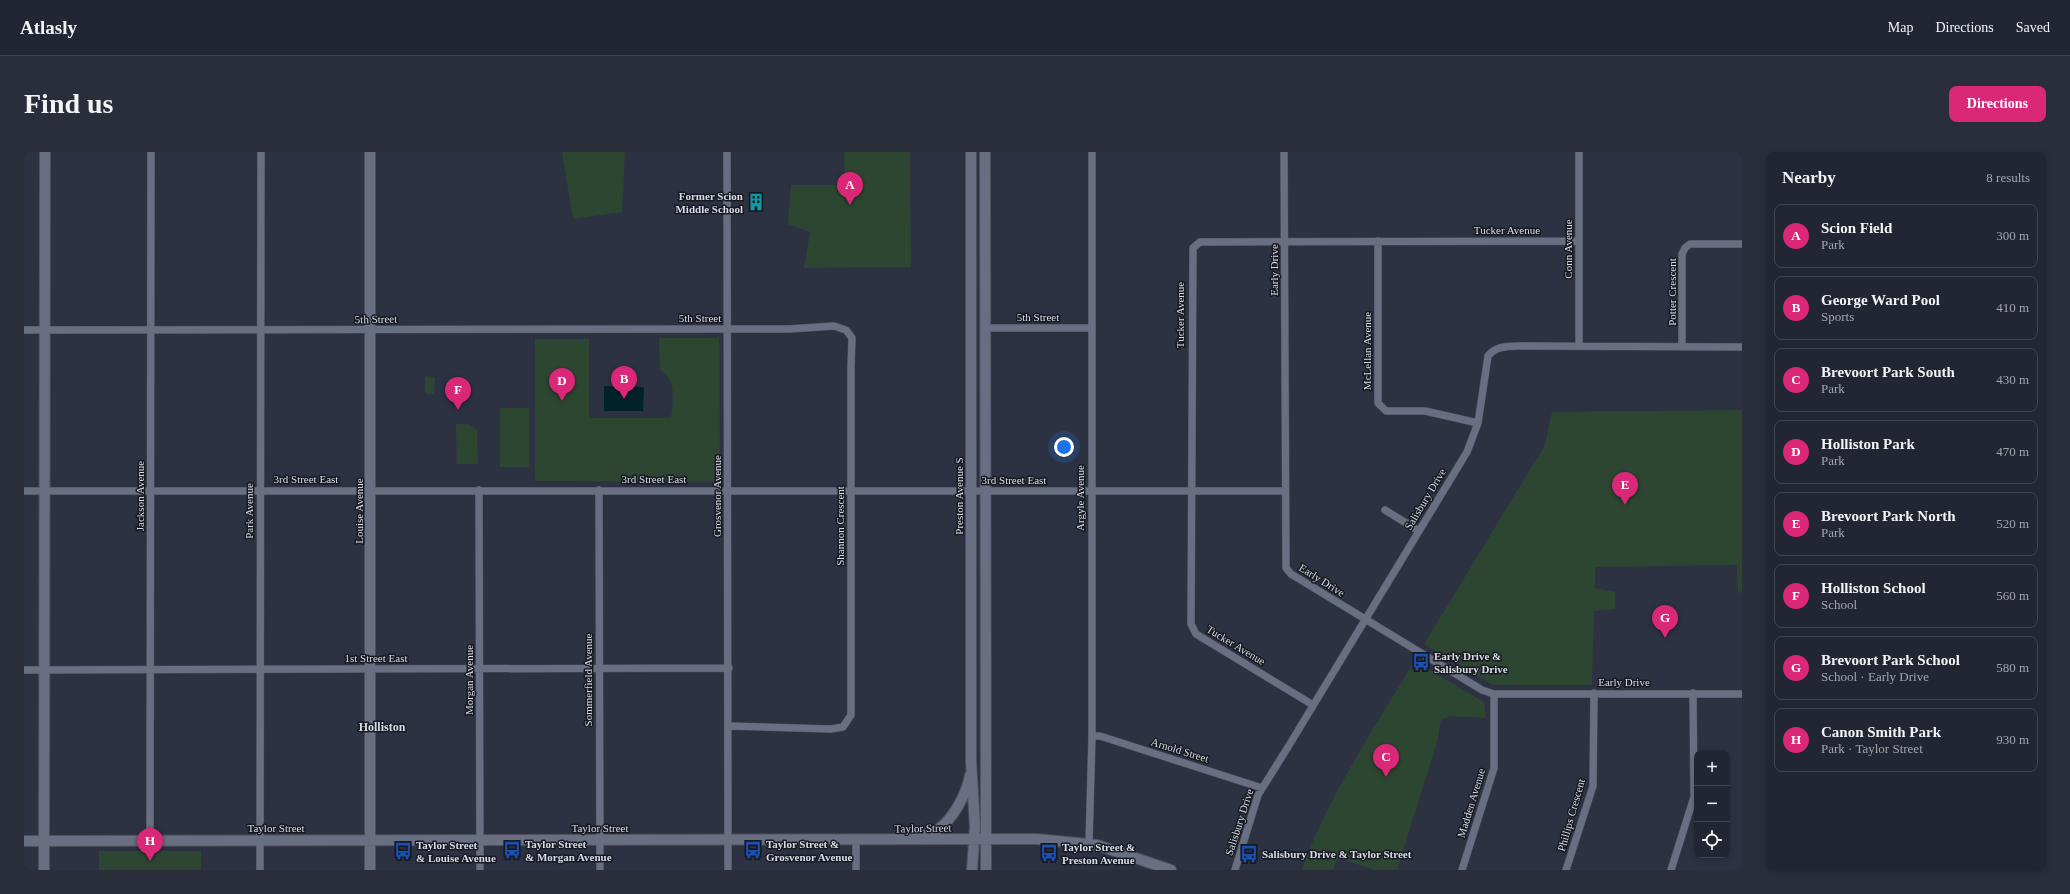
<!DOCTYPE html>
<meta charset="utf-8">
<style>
:root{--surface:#222632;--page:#2a2e3a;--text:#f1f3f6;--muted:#a2a5ac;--line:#3f434d;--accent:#db2777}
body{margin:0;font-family:"Times New Roman",serif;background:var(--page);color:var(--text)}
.controls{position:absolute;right:12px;bottom:12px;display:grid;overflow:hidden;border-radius:8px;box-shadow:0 2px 6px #0003}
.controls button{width:36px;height:36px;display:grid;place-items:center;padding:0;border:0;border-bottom:1px solid var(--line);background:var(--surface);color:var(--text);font:20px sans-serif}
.you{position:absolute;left:1040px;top:295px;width:14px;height:14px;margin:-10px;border:3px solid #fff;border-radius:50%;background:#1a73e8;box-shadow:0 0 0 6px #1a73e833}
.badge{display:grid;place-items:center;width:26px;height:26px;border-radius:50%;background:var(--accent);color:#fff;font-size:13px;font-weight:700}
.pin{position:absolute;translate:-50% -33px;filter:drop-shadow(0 1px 2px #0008)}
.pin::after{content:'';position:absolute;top:21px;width:14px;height:12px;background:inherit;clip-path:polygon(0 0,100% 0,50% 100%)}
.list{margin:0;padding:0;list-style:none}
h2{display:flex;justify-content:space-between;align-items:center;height:52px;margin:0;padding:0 16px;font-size:17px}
h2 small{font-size:13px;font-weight:400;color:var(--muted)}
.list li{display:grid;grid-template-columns:26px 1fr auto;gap:12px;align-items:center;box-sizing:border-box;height:64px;margin:0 8px 8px;padding:0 8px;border:1px solid var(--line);border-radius:8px}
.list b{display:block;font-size:15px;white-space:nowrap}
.list p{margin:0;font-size:13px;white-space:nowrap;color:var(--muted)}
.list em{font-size:13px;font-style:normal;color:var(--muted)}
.icon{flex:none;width:22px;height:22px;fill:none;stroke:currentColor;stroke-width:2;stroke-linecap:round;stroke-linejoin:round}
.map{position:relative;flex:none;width:1718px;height:718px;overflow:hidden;border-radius:8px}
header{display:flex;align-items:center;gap:24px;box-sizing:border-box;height:56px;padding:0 20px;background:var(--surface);border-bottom:1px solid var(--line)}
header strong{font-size:19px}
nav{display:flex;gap:22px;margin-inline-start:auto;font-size:14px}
.intro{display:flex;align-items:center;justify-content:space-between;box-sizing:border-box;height:96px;padding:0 24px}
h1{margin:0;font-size:28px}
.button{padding:10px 18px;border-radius:8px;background:var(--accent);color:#fff;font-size:14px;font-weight:700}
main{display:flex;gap:24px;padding:0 24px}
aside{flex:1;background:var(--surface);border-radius:8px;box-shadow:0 2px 6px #0003}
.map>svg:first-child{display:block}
</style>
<header>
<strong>Atlasly</strong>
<nav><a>Map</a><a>Directions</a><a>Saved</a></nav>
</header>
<div class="intro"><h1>Find us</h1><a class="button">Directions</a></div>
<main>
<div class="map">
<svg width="1718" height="718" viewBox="0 0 1718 718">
<rect width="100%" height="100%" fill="#2d3243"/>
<path fill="#2d4632" d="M538 0H601L598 60 549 67Z
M820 0H886L887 115 780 116 786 80 764 72 767 33H815L821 25Z
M635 186H695L696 330 511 329V187H565V266H647C649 251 653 225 636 218Z
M401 224 411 225 410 242H401Z
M476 256H505V315H476Z
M1718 258V438L1714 442 1713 413 1571 415V436L1591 440V457L1570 459 1568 533H1469L1400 492 1521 293 1528 260Z
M432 272H444L453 278 454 312H433Z
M1390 509 1460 550 1462 566 1425 564 1417 568 1413 590 1373 718H1351L1314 706 1309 718H1278C1303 645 1351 576 1390 509Z
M75 699H177V718H75Z"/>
<path fill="#022229" d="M580 234 620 235 619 259H580Z"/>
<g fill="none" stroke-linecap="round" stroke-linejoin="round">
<g stroke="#4c505e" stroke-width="8">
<path id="street" d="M703 0 704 718
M1260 0 1262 416 1267 422 1458 538 1470 542H1718
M1555 0V194
M1354 89V251L1362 259H1401L1454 271
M961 176H1067
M0 178 765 177 810 174 822 178 828 186 827 214V563L819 575 807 577 705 574
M1658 195V102L1661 96 1666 92H1718
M455 338 456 718
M575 338 576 718
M0 339H1261
M1361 358 1395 379
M0 518 705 516
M1289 553 1172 482 1167 472 1169 96 1176 90 1555 89
M1068 584H1076L1238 636
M126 689 127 0
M1065 691 1068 584V0
M236 718 237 0
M832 718V688
M1211 718 1234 643 1264 595 1443 300 1454 271 1464 204C1472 194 1481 195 1494 194L1718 195
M1438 718 1470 616V542
M1542 718 1569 634 1570 541
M1647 718 1670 645 1669 541"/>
</g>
<g stroke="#4c505e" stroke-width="12">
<path id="secondary" d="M346 0V718
M947 0V609L951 675 948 718
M961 0 962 718
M892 685C899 683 907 682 913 678 929 668 943 641 946 623
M0 689 1013 687 1073 693 1147 718
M20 718 21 0"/>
</g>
<use href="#street" stroke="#696f82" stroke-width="7"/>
<use href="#secondary" stroke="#696f82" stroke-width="10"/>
</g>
<defs>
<g id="building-bare" transform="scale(1.38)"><path d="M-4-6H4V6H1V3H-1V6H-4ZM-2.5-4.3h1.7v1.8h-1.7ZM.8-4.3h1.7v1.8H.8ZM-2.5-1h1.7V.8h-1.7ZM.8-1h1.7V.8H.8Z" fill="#0f9aa8" stroke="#181a22" stroke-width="2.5" paint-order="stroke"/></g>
<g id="bus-bare" transform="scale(1.38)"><path d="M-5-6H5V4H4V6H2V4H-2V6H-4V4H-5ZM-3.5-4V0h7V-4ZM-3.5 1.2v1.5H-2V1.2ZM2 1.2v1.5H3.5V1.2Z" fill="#1a4fb4" stroke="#181a22" stroke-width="2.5" paint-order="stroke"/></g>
</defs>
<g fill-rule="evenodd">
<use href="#building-bare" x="732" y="50"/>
<use href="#bus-bare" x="1397" y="510"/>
<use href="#bus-bare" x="488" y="698"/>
<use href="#bus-bare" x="729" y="698"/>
<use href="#bus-bare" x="379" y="699"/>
<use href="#bus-bare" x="1025" y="701"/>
<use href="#bus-bare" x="1225" y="702"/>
</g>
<g text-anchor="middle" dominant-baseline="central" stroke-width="3" stroke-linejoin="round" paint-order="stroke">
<g font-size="11" font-weight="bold" fill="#d8dce6" stroke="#181a22" text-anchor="start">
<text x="719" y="44" text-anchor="end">Former Scion<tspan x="719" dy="13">Middle School</tspan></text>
<text x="1410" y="504">Early Drive &amp;<tspan x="1410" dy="13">Salisbury Drive</tspan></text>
<text x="501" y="692">Taylor Street<tspan x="501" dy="13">&amp; Morgan Avenue</tspan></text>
<text x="742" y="692">Taylor Street &amp;<tspan x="742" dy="13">Grosvenor Avenue</tspan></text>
<text x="392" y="693">Taylor Street<tspan x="392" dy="13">&amp; Louise Avenue</tspan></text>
<text x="1038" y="695">Taylor Street &amp;<tspan x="1038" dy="13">Preston Avenue</tspan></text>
<text x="1238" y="702">Salisbury Drive &amp; Taylor Street</text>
</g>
<g font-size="11" fill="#d8dce6" stroke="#181a22">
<text x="1483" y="78">Tucker Avenue</text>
<text transform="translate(1544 97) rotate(-90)">Conn Avenue</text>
<text transform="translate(1250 118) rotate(-90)">Early Drive</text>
<text transform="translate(1648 140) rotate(-90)">Potter Crescent</text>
<text transform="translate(1156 163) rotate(-90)">Tucker Avenue</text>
<text x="1014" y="165">5th Street</text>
<text x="676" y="166">5th Street</text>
<text transform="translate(352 167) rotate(-1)">5th Street</text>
<text transform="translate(1343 199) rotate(-90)">McLellan Avenue</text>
<text x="282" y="327">3rd Street East</text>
<text x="630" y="327">3rd Street East</text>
<text x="990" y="328">3rd Street East</text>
<text transform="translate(116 344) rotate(-90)">Jackson Avenue</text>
<text transform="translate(693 344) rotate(-90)">Grosvenor Avenue</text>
<text transform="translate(935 344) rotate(-90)">Preston Avenue S</text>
<text transform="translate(1056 346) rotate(-90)">Argyle Avenue</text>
<text transform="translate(1401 347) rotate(-59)">Salisbury Drive</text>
<text transform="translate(225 359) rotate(-90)">Park Avenue</text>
<text transform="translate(335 359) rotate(-90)">Louise Avenue</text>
<text transform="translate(816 374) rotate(-90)">Shannon Crescent</text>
<text transform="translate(1298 428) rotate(32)">Early Drive</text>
<text transform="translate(1212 493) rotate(31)">Tucker Avenue</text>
<text x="352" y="506">1st Street East</text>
<text transform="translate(445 528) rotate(-90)">Morgan Avenue</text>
<text transform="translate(564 528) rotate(-90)">Sommerfield Avenue</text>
<text x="1600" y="530">Early Drive</text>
<text transform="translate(1156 598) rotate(17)">Arnold Street</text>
<text transform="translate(1447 651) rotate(-73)">Madden Avenue</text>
<text transform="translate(1547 663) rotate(-74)">Phillips Crescent</text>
<text transform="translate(1215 670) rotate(-72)">Salisbury Drive</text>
<text x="252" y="676">Taylor Street</text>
<text x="576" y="676">Taylor Street</text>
<text transform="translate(899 676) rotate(-1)">Taylor Street</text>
</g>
<g font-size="12" font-weight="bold" fill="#d8dce6" stroke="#181a22">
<text x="358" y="575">Holliston</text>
</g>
</g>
</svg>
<div class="controls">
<button>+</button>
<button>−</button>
<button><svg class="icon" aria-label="locate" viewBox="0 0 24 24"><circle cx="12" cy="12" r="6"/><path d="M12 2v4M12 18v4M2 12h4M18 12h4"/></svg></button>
</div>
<div class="you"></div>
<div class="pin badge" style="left:826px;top:53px">A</div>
<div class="pin badge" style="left:600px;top:247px">B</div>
<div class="pin badge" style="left:1362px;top:625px">C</div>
<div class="pin badge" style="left:538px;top:249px">D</div>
<div class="pin badge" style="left:1601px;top:353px">E</div>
<div class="pin badge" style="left:434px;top:258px">F</div>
<div class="pin badge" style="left:1641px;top:486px">G</div>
<div class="pin badge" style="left:126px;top:709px">H</div>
</div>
<aside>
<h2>Nearby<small>8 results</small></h2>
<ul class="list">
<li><span class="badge">A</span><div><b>Scion Field</b><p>Park</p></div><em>300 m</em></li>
<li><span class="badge">B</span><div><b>George Ward Pool</b><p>Sports</p></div><em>410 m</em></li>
<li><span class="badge">C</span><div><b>Brevoort Park South</b><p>Park</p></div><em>430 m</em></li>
<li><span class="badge">D</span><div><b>Holliston Park</b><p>Park</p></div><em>470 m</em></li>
<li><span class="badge">E</span><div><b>Brevoort Park North</b><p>Park</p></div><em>520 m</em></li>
<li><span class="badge">F</span><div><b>Holliston School</b><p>School</p></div><em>560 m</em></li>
<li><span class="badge">G</span><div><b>Brevoort Park School</b><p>School · Early Drive</p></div><em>580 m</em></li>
<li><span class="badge">H</span><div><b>Canon Smith Park</b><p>Park · Taylor Street</p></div><em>930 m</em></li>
</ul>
</aside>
</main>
